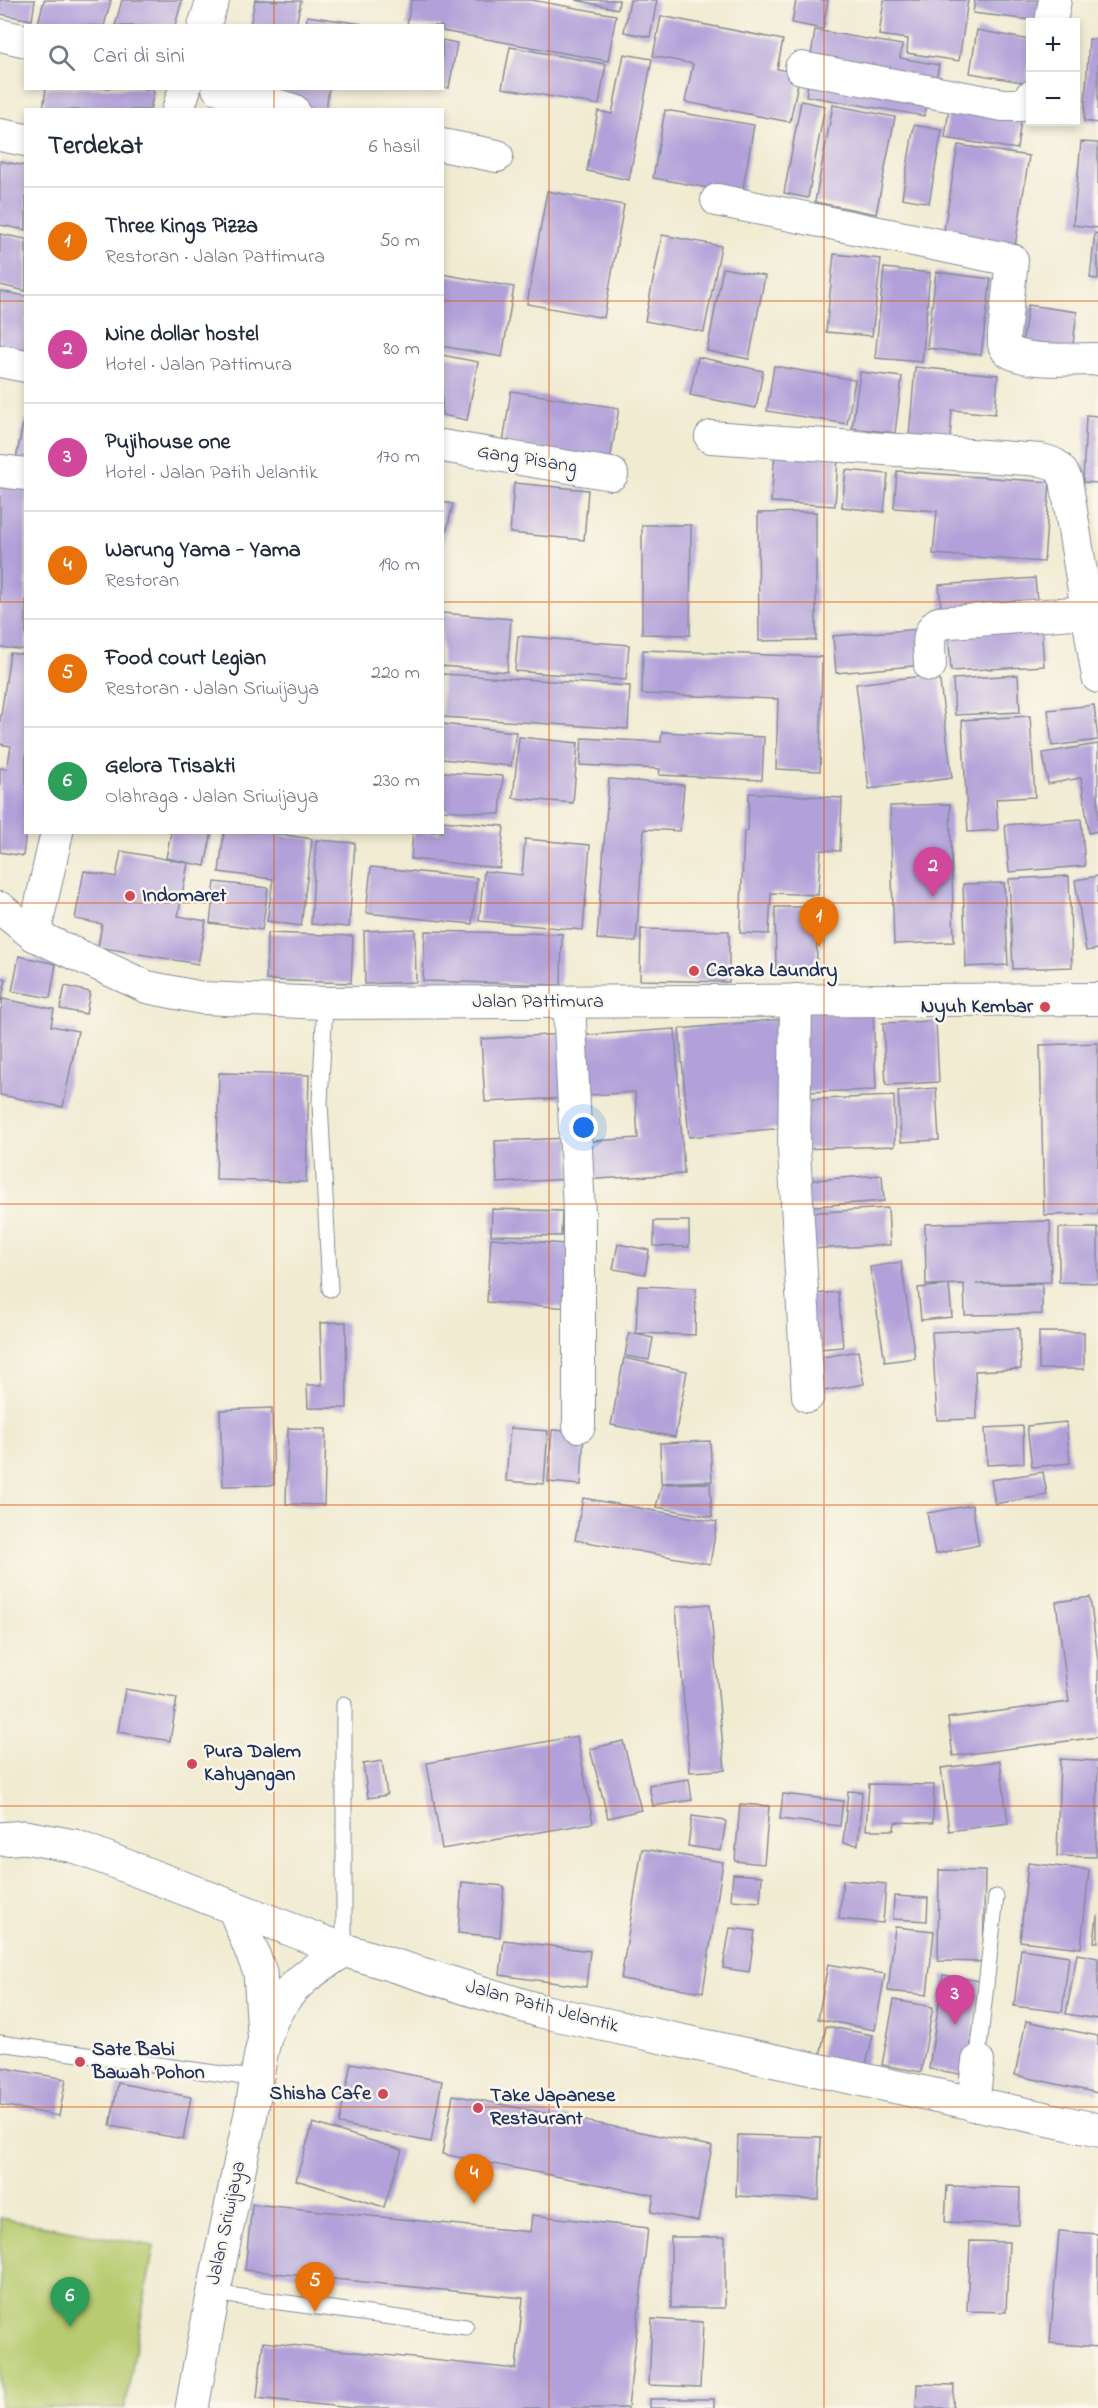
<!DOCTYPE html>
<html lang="id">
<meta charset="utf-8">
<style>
:root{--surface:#fff;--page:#f2f2f3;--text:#1f2937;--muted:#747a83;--line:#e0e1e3;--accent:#d1495b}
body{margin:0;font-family:"Indie Flower",sans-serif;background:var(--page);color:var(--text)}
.controls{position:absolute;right:18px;top:18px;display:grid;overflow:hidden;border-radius:0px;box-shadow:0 3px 9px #0003}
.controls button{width:54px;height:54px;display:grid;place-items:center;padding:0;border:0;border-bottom:2px solid var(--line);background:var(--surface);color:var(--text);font:30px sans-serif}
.you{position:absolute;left:584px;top:1128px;width:21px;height:21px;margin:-15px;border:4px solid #fff;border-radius:50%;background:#1a73e8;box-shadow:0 0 0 9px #1a73e833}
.badge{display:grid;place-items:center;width:39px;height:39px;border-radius:50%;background:var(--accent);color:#fff;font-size:20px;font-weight:700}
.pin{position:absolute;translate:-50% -50px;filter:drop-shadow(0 2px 3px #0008)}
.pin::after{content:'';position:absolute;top:32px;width:21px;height:18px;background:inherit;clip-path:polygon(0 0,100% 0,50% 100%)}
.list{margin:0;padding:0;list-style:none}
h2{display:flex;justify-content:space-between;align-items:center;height:78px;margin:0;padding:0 24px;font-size:26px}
h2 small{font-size:20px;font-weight:400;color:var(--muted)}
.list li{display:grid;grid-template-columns:39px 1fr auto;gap:18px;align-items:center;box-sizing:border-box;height:108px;padding:0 24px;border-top:2px solid var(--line)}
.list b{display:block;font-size:22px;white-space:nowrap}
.list p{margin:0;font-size:20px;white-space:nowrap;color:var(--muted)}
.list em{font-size:20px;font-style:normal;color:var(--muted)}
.icon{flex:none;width:33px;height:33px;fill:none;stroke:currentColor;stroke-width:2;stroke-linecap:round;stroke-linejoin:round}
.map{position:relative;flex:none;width:1098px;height:2408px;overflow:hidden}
.search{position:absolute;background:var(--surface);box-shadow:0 3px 9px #0003;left:24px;top:24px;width:420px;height:66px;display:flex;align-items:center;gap:15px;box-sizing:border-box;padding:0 21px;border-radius:0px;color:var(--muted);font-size:22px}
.panel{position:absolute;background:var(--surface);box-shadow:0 3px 9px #0003;left:24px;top:108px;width:420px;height:726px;border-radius:0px}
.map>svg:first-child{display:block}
</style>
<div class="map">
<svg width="1098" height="2408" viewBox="0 0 1098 2408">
<rect width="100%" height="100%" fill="#fbf7ec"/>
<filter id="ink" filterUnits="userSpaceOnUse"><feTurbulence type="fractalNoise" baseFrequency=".0167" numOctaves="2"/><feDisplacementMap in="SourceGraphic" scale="12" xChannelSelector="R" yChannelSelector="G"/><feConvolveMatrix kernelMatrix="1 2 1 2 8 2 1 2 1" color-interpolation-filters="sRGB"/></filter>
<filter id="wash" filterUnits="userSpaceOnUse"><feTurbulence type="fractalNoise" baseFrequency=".008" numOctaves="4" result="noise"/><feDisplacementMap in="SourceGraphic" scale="24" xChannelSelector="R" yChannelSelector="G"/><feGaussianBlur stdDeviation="1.35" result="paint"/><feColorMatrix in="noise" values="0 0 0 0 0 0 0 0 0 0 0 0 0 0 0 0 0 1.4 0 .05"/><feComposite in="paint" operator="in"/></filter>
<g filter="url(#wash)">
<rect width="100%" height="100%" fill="#f1ebd2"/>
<path fill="#b8cb6f" stroke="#6a7d66" stroke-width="1.5" d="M0 2218 154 2246 125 2408H0Z"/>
<g id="blocks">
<path fill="#b1a0d9" d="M0 0H35L32 20 0 14Z
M44 0H111L104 26 38 24Z
M122 0H182L175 26H115Z
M255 0 301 1 296 26H250Z
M411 0H531L616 15 608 61 442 31V26L407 25Z
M575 0H619L618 9Z
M630 0H657L650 37 624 32Z
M796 0H828L823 29 792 23Z
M884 0H968L959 61 907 53 908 39 879 35Z
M975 0H1051L1047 22 973 13Z
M307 16 362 24V26H306Z
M661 16 783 40 777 69 800 73 790 122 685 102 693 64 653 56Z
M815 30 902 45 900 58 939 65 934 90 809 68Z
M977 30 1030 40V56L1026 83 970 73Z
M1089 39 1098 40V123L1084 121Z
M442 40 457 43 449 88 442 87Z
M510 47 606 64 599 105 502 88Z
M624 54 652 59 629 180 587 171 598 111 612 114Z
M810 73 928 93 924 116 806 96Z
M46 88H142L154 91 150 110H43Z
M287 88H329L326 110 285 106Z
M801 101 825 106 808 198 784 193Z
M950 101 1022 113 1017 149 945 138Z
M833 105 895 117 876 214 815 202Z
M665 110 754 125 742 194 653 178Z
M914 125 942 130 929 203 902 198Z
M1081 142 1098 143V228L1073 225Z
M958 145 1029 156 1014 253 942 242Z
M0 161 26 166V230L0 225Z
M547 191 624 205 604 318 527 304Z
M1095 233 1098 234V279L1090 278Z
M0 234 26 239V291L0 285Z
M662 235 721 246 704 332 645 321Z
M834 254 881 259 872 336 826 332Z
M723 268 765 276 749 359 707 351Z
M884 268 930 273 922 362 875 358Z
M936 272 991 279 981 355 927 348Z
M442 274 514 287 502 357 442 346Z
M0 291 26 296V357L0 352Z
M1028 305 1077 312 1072 352 1022 345Z
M442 355 478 362 467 420 442 415Z
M698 357 763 371 756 408 690 395Z
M774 366 855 380 847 424 767 411Z
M915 367 998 375 995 414 952 410 950 440 909 437Z
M860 372 902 377 895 433 852 428Z
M511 391 619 408 610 461 503 443Z
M1086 415 1098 416V483L1083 482Z
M24 419H26V467L15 464Z
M775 453 838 457 835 506 771 502Z
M846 470 888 474 884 512 842 507Z
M897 471 1050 482 1044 562 933 554 937 511 894 508Z
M0 483 26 486V650L0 647Z
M514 483 588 490 584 540 510 533Z
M442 502 453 504 443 546H442Z
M816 512V640L759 641 758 513Z
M642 525H691L690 635 642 634Z
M1035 578 1038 613 942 620 939 585Z
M442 613 511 619 507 672 442 666Z
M1041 625 1044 666 951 671 948 629Z
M921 629 924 665 836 673 833 636Z
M518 636 629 645 626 680 515 671Z
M643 650 822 657 820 771 776 769 778 699 642 694Z
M10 653 26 655V832L23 856 0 852V768L7 769 11 746 0 744V722Z
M442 674 630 686 628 729 442 717Z
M939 674 952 778 869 789 856 684Z
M1018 675 1020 712 955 715 953 679Z
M1094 705 1098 740 1052 746 1048 710Z
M1030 716 1035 797 996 799 998 830 968 832 962 720Z
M442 724 516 732 511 766 442 759Z
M662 732 764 737 762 780 659 775 660 769 580 765 582 738 661 742Z
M519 737 578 743 573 803 513 798Z
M1098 744V831L1089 833 1081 778 1048 784 1043 753Z
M442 772 503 776 500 814 442 810Z
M609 779 684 785 680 831 644 829 636 942 597 939Z
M749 793 842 798 840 851 821 850 818 895 771 893 769 934 740 933 744 831H748Z
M950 804 954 942 894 944 890 806Z
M1081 819 1085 866 1009 872 1005 825Z
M442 821 504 826 500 868 411 859 413 832H442Z
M171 832H212L205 866 166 858Z
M224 832H265L312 839 301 926 267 921 273 879 219 872Z
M525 839 590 845 583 930 479 921 484 871 522 875Z
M316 840 355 843 349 927 311 924Z
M121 851 188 863 178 916 206 921 198 964 98 947 102 924 75 919 84 871 116 877Z
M371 867 477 878 472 924 366 913Z
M1069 876 1072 967 1013 969 1009 879Z
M1098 876V949L1086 951 1075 880Z
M215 882 268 888 262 930 210 923Z
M1004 883 1008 965 966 967 963 884Z
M775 907H816L817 969H776Z
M415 929 416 982 365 984 364 931Z
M641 929 729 931V982L640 980Z
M425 931 562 934 561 985 423 981Z
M267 933 353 936 351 983 266 980Z
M19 956 56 964 50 998 12 991Z
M0 977 6 979 1 1001H0Z
M65 986 90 992 86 1014 60 1009Z
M3 999 54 1009 51 1026 78 1031 63 1107 0 1095V1015Z
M873 1008 876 1090 806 1092 803 1011Z
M783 1019 793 1127 689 1137 679 1029Z
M936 1021 939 1082 886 1085 883 1023Z
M675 1029 684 1174 580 1180 577 1142 638 1138 635 1092 578 1096 574 1036Z
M564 1034 567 1098 485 1102 481 1039Z
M1098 1043V1214L1044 1215 1040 1045Z
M219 1073 309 1075 306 1182 216 1180Z
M936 1088 939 1140 901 1142 898 1091Z
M894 1096 895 1146 799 1149 797 1100Z
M569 1138 571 1179 497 1183 495 1141Z
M882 1175 884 1201 802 1207 800 1181Z
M888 1208 890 1245 808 1249 806 1213Z
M492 1209 562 1211 561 1236 491 1235Z
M654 1221H689V1247L654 1246Z
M1050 1221 1051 1282 976 1284H1042V1314L965 1315 964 1284 926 1285 925 1224Z
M1059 1228H1098V1283L1059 1282Z
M491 1238 576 1245 571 1308 487 1302Z
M618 1244 649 1250 645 1274 613 1269Z
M901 1262 915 1358 885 1362 870 1267Z
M949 1285 952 1317 921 1320 918 1288Z
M638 1286 696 1288 695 1335 636 1333Z
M838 1292 843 1347 807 1350 802 1295Z
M342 1322H346L347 1408H308L307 1385H322L320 1323Z
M1019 1328 1021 1369 975 1371 977 1419 937 1420 932 1332Z
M1039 1332H1084V1369H1039Z
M629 1333 653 1338 649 1360 625 1356Z
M858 1351 864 1384 818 1392 812 1359Z
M624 1358 687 1371 675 1437 611 1425Z
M272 1408 274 1485 223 1486 220 1410Z
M1066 1422 1070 1463 1032 1467 1027 1426Z
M1023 1426 1024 1463 987 1465 985 1428Z
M288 1428 326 1429 324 1505 286 1504Z
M510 1428 548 1431 544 1484 506 1481Z
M552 1430 584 1432 581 1485 548 1482Z
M710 1441 712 1481 661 1483 660 1443Z
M1043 1472 1047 1495 995 1504 991 1480Z
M710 1483 712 1517 656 1507 662 1484Z
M583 1498 717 1522 710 1564 575 1540Z
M972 1505 979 1545 935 1554 927 1513Z
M1090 1597 1098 1661V1737L953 1756 948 1718 1069 1702 1056 1602Z
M710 1604 725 1770 690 1772 676 1607Z
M125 1689 177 1698 170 1741 118 1732Z
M577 1736 593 1823 442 1849 427 1763Z
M623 1741 641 1810 608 1818 590 1749Z
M1060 1759 1098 1761 1096 1857 1057 1856Z
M382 1761 387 1795 368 1798 363 1764Z
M1000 1761 1008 1823 949 1831 941 1768Z
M689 1779 692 1800 653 1806 649 1785Z
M869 1784 934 1785 933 1823 895 1822 894 1830H866Z
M848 1791 862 1792 858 1845 843 1843Z
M783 1794 843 1801 840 1826 780 1819Z
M740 1804 769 1806 764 1864 735 1861Z
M692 1816 726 1821 721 1851 688 1846Z
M642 1849 723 1862 703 1992 621 1979Z
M1028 1863 1089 1870 1081 1948 1020 1941Z
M939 1870 985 1871 983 1962 938 1961Z
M733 1874 762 1876 760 1902 731 1900Z
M843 1880 886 1884 883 1923 839 1919Z
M462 1882 504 1886 500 1937 458 1933Z
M894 1896 928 1898 927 1921 893 1919Z
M1097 1916H1098V1942H1094Z
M895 1927 934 1931 927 1995 888 1991Z
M730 1928 755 1931 749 1972 723 1968Z
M504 1940 590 1951 586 1987 500 1975Z
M1021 1949 1069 1956 1062 2012 1014 2006Z
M1077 1954 1098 1958V2019L1066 2014Z
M828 1964 885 1974 875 2030 818 2019Z
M943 1975 981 1981 966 2075 929 2069Z
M894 2000 933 2007 921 2072 882 2065Z
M1026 2021 1098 2036V2093L1015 2075Z
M826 2026 873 2035 866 2065 820 2057Z
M351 2063 442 2081 431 2142 339 2124Z
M0 2067 66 2079 59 2116 0 2105Z
M118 2083 191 2097 183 2139 110 2126Z
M453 2095 712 2146 698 2221 651 2212 654 2195 442 2154Z
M313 2123 402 2150 384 2207 296 2180Z
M738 2135 821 2137 819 2200 736 2196Z
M947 2186 1020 2188 1019 2225 945 2222Z
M252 2204 530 2232 532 2215 648 2228 628 2408H352L257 2398 263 2342 516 2369 523 2298 245 2270Z
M1059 2231 1098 2234V2347L1050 2343Z
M671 2237H725V2308H671Z
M970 2241 1009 2242 1006 2312 967 2311Z
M652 2319 703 2322 700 2387 649 2385Z
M917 2384 954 2385 953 2408H916Z
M650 2399H714V2408H650Z"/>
</g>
</g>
<g filter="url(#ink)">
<use href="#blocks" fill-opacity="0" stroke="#868d98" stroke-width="1.5"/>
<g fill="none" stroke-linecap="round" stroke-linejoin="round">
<g stroke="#868d98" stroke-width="17">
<path id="lane" d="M325 1003 320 1103 330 1289
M344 1704V1950
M0 2043 258 2079
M979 2047 996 1897
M212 2293 466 2327"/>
</g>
<g stroke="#868d98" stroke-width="34">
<path id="street" d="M1051 22 1055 0
M204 26 213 0
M0 35 26 41
M801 68 1003 105H1024L1030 97
M218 88 293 110
M178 110 185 88
M0 135 26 140
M442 145 497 156
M717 200 1012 260 1004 334V345L1007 350C1025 364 1075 359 1098 359
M0 361 26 366
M711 437 1041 460C1055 463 1060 466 1066 480L1098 677
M442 446 612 474
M0 471 26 474
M930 665C930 650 925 634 938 623L1087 612
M0 908 34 935 147 987 202 998 325 1003 1098 999
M34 935 57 832
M796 1000 794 1150 808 1396
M569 1002 579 1212V1426
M973 2105 978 2061"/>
</g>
<g stroke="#868d98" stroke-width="35">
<path id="secondary" d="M0 1839 25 1837 74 1846 344 1950 541 2011 1098 2130
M234 1908 260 1972 264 2033
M192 2408C209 2311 229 2215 250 2118 257 2085 259 2042 275 2013 292 1982 316 1969 344 1950"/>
</g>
<use href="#lane" stroke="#fff" stroke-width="15"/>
<use href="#street" stroke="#fff" stroke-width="32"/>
<use href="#secondary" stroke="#fff" stroke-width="33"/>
</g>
</g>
<path fill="none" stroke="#de5710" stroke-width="1.5" stroke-opacity="0.55" d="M274 0V26M549 0V2408M824 0V2408M274 88V110M0 301H26M442 301H1098M0 602H26M442 602H1098M274 832V2408M0 903H1098M0 1204H1098M0 1505H1098M0 1806H1098M0 2107H1098"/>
<g fill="#d1495b" stroke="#fbf7ec" stroke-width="2">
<circle cx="130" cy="896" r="6"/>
<circle cx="694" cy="971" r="6"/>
<circle cx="1045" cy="1007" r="6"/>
<circle cx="192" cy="1764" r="6"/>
<circle cx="80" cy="2062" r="6"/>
<circle cx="383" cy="2094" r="6"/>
<circle cx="478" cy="2108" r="6"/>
</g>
<g text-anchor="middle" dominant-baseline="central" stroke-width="5" stroke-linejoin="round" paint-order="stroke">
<g font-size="20" fill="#1b2f5e" stroke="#fbf7ec">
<text transform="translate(527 460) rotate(9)">Gang Pisang</text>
<text x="538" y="1002">Jalan Pattimura</text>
<text transform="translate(542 2007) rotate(15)">Jalan Patih Jelantik</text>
<text transform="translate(227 2223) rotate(-78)">Jalan Sriwijaya</text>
</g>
<g font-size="20" font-weight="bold" fill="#1b2f5e" stroke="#fbf7ec" text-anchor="start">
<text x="142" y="896">Indomaret</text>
<text x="706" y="971">Caraka Laundry</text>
<text x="1033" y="1007" text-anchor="end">Nyuh Kembar</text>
<text x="204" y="1752">Pura Dalem<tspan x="204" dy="23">Kahyangan</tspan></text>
<text x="92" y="2050">Sate Babi<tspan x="92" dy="23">Bawah Pohon</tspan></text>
<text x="371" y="2094" text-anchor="end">Shisha Cafe</text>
<text x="490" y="2096">Take Japanese<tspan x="490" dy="23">Restaurant</tspan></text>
</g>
</g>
</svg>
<div class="controls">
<button>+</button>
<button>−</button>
</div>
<div class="you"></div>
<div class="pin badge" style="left:819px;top:947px;background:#e8710a">1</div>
<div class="pin badge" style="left:933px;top:897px;background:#d1479c">2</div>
<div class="pin badge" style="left:955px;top:2025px;background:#d1479c">3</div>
<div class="pin badge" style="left:474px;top:2204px;background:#e8710a">4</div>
<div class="pin badge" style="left:315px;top:2312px;background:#e8710a">5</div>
<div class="pin badge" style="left:70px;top:2327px;background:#2e9e5b">6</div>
<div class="search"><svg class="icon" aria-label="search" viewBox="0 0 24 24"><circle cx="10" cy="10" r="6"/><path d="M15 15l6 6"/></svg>Cari di sini</div>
<section class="panel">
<h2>Terdekat<small>6 hasil</small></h2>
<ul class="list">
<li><span class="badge" style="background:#e8710a">1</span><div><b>Three Kings Pizza</b><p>Restoran · Jalan Pattimura</p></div><em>50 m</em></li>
<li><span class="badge" style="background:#d1479c">2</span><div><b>Nine dollar hostel</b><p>Hotel · Jalan Pattimura</p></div><em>80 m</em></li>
<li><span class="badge" style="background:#d1479c">3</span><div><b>Pujihouse one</b><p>Hotel · Jalan Patih Jelantik</p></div><em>170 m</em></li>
<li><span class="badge" style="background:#e8710a">4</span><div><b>Warung Yama - Yama</b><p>Restoran</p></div><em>190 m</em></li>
<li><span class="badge" style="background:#e8710a">5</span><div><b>Food court Legian</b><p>Restoran · Jalan Sriwijaya</p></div><em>220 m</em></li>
<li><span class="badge" style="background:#2e9e5b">6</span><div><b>Gelora Trisakti</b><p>Olahraga · Jalan Sriwijaya</p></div><em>230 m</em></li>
</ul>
</section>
</div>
